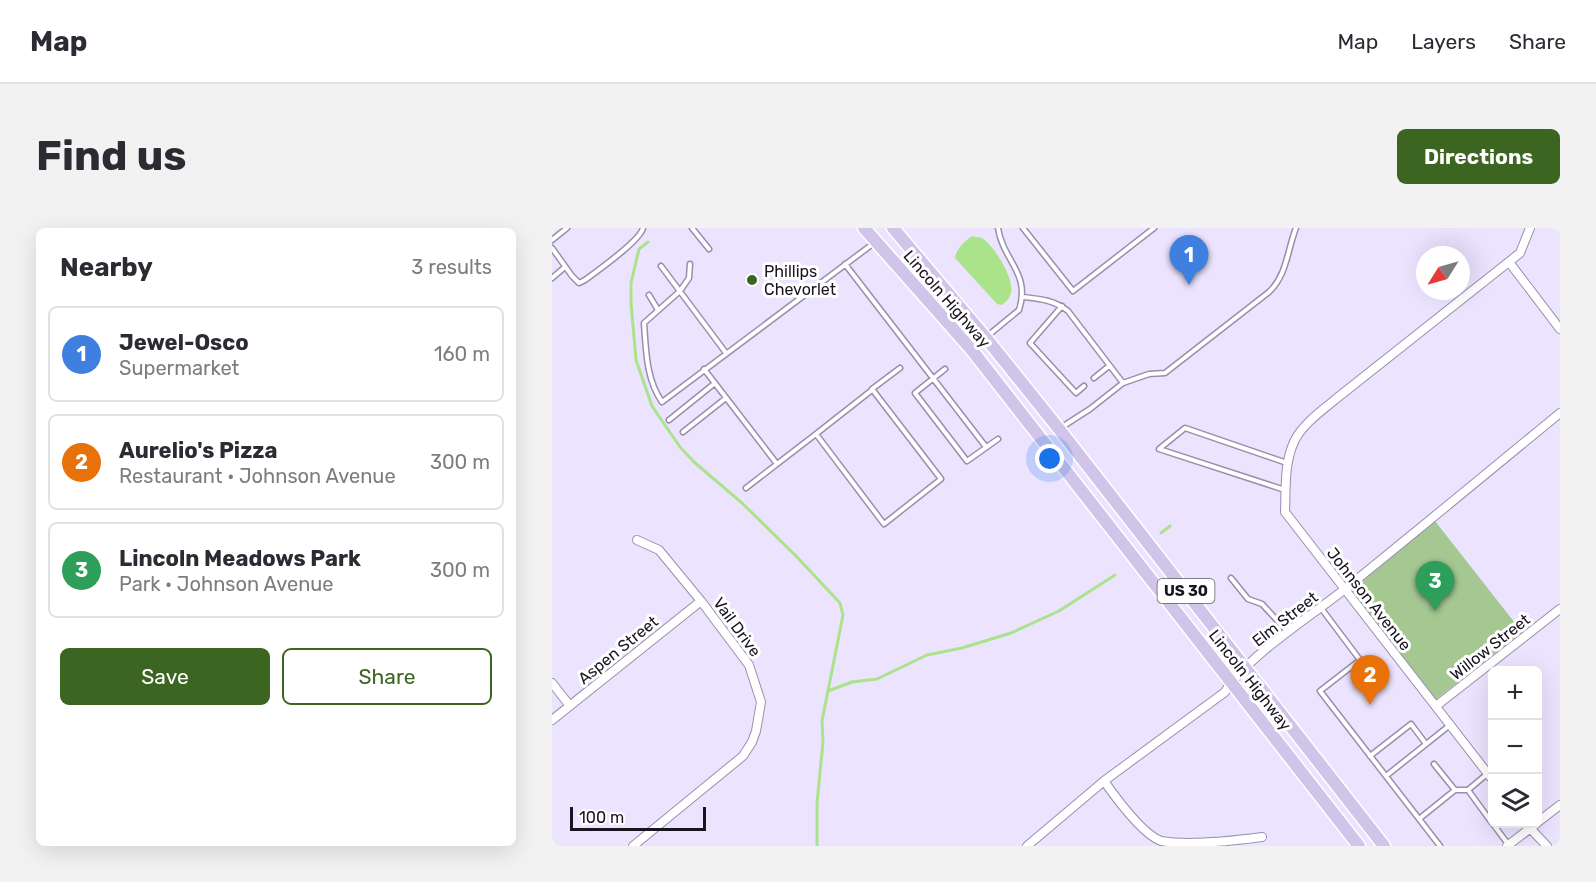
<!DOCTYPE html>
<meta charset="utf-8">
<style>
:root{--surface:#fff;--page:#f2f2f3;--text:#2b2b33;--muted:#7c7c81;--line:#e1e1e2;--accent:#3c6521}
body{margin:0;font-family:Rubik,sans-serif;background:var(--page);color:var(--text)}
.controls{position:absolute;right:18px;bottom:18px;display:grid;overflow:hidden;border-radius:9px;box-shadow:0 6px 24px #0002}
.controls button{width:54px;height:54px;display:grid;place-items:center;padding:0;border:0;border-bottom:2px solid var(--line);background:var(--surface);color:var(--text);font:30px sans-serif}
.compass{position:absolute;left:864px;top:18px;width:54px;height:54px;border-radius:50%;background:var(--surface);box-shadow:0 6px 24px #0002;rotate:233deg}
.scale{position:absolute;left:18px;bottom:15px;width:136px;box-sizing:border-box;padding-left:6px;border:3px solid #191520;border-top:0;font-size:16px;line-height:21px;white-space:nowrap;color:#191520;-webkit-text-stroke:4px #fff;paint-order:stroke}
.you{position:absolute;left:498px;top:231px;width:21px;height:21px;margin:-15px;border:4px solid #fff;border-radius:50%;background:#1a73e8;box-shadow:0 0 0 9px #1a73e833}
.badge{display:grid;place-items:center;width:39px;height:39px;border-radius:50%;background:var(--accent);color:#fff;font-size:20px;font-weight:700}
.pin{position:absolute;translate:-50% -50px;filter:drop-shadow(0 2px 3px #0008)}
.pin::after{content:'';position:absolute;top:32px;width:21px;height:18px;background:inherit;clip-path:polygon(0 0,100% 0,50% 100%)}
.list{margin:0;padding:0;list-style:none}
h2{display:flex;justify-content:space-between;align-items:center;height:78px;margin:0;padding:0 24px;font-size:26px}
h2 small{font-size:20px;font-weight:400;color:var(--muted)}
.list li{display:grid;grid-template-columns:39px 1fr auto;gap:18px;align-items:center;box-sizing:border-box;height:96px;margin:0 12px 12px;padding:0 12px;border:2px solid var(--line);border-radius:9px}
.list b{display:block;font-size:22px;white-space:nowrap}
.list p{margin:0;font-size:20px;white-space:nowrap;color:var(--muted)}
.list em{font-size:20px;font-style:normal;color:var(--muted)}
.actions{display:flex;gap:12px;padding:18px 24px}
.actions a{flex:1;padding:14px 0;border:2px solid var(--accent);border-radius:9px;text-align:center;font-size:21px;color:var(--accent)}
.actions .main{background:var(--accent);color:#fff}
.icon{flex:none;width:33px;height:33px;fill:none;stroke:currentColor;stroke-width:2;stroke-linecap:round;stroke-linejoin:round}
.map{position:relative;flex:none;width:1008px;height:618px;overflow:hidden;border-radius:9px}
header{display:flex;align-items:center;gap:36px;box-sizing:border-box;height:84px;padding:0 30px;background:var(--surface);border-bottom:2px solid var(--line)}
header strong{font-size:28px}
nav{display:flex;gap:33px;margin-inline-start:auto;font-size:21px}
.intro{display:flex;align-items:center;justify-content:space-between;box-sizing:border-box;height:144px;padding:0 36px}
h1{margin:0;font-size:42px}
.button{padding:15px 27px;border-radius:9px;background:var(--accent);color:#fff;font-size:21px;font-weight:700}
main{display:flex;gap:36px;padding:0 36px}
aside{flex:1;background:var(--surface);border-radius:9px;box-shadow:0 6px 24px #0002}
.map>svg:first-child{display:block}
</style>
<header>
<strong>Map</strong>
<nav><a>Map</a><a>Layers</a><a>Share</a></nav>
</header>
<div class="intro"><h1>Find us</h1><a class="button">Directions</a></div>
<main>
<aside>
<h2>Nearby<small>3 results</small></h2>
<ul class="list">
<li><span class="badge" style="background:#3f7fe0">1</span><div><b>Jewel-Osco</b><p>Supermarket</p></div><em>160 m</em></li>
<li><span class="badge" style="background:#e8710a">2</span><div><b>Aurelio's Pizza</b><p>Restaurant · Johnson Avenue</p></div><em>300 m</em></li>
<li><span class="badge" style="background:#2e9e5b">3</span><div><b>Lincoln Meadows Park</b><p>Park · Johnson Avenue</p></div><em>300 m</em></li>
</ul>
<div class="actions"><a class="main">Save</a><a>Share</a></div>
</aside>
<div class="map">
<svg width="1008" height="618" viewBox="0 0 1008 618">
<rect width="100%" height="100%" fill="#ece3fe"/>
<path fill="#a5c892" d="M883 293 970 404 883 472 796 361Z"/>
<path fill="#abe38b" d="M420 8C423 9 427 9 430 10 442 17 463 52 459 65 457 71 454 74 450 77L445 76 403 30C404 21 412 14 420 8Z"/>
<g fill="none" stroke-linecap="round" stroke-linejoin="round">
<path stroke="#abe38b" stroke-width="3" d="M96 14 87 21 79 55V75L84 132 100 178 128 219 142 234 190 275 244 328 288 375 291 387 270 493 271 514 265 575V618
M609 305 618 298
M276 463 300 454 325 451 375 427 410 420 459 405 507 383 563 347"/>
<g stroke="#988fad" stroke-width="7">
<path id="lane" d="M140 0 157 21
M471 0 521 63 602 0
M0 12 15 0
M0 20 20 48 27 55 33 52C45 43 88 13 91 0
M138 36 137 50 128 63 92 95C94 122 94 151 110 174L322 15
M293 36 434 219
M109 38 174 125
M0 50 13 39
M97 67 106 82
M471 69C488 71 502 72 516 83L571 155
M510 78 478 115 524 165 532 158
M422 119 467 82C479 45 451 33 446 0
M152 141 225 236 264 206 332 296 389 251 320 161 348 140
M393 141 363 165 415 233 446 211
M542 150 557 138
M117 192 163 155
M510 199 538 181 571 155 597 146 613 145 717 64C735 47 735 23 744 0
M131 204 174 170
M264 206 320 162
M194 260 225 236
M733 262 607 221 633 200 735 235
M679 350 696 371 710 376 736 404
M769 380 808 432 768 463 888 618
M818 528 859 496 874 516
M935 546 916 562 940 595
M834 548 898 497
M903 562H916
M867 591 903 562 882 536
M941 596 956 616"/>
</g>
<g stroke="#988fad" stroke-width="10">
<path id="street" d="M957 34 1008 101
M0 455 18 478
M884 478 1008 381
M0 492 149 373
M940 551 733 284C734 261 732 235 742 214 750 196 771 182 785 170L968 25 978 0
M552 553C564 570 590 606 609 613 637 618 680 613 710 609
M986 594 1008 577
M974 596 995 618
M81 618 191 528 200 514 204 503 209 474 197 437 149 373 107 322 85 312
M475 618 552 553 673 464C694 429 759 388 793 361 865 303 936 244 1008 185
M955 618 984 596"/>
</g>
<g stroke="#fff" stroke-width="15">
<path id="primary" d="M312 0 419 121 807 618
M341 0 434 110 507 201 832 618"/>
</g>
<use href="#lane" stroke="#fff" stroke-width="4"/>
<use href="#street" stroke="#fff" stroke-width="8"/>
<use href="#primary" stroke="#d1c4e9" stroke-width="12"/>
</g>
<circle fill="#3c6521" stroke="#fff" stroke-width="2" cx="200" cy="52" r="6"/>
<g text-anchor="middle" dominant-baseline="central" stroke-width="6" stroke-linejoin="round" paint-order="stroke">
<rect fill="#fff" stroke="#5e5b63" stroke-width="1.5" x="605.5" y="351" width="57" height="24" rx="4.5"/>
<g font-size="15" font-weight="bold" fill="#191520">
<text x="634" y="363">US 30</text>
</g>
<g font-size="16" fill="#191520" stroke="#fff" text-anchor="start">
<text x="212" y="43">Phillips<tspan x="212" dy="18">Chevorlet</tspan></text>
</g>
<g font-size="16" fill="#191520" stroke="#fff">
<text transform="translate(395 71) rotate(49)">Lincoln Highway</text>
<text transform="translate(817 371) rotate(52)">Johnson Avenue</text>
<text transform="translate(733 391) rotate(-38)">Elm Street</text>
<text transform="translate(185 399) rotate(54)">Vail Drive</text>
<text transform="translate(938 419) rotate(-38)">Willow Street</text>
<text transform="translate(66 422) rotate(-39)">Aspen Street</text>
<text transform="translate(698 452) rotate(52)">Lincoln Highway</text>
</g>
</g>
</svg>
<div class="controls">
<button>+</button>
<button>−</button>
<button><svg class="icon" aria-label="layers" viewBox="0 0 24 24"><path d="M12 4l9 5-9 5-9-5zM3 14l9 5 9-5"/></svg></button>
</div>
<svg class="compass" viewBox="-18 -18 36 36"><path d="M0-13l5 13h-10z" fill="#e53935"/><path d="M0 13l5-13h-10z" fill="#7c7c81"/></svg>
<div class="scale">100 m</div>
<div class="you"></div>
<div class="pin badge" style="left:637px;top:57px;background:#3f7fe0">1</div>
<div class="pin badge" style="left:818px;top:477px;background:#e8710a">2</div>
<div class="pin badge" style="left:883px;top:383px;background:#2e9e5b">3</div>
</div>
</main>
